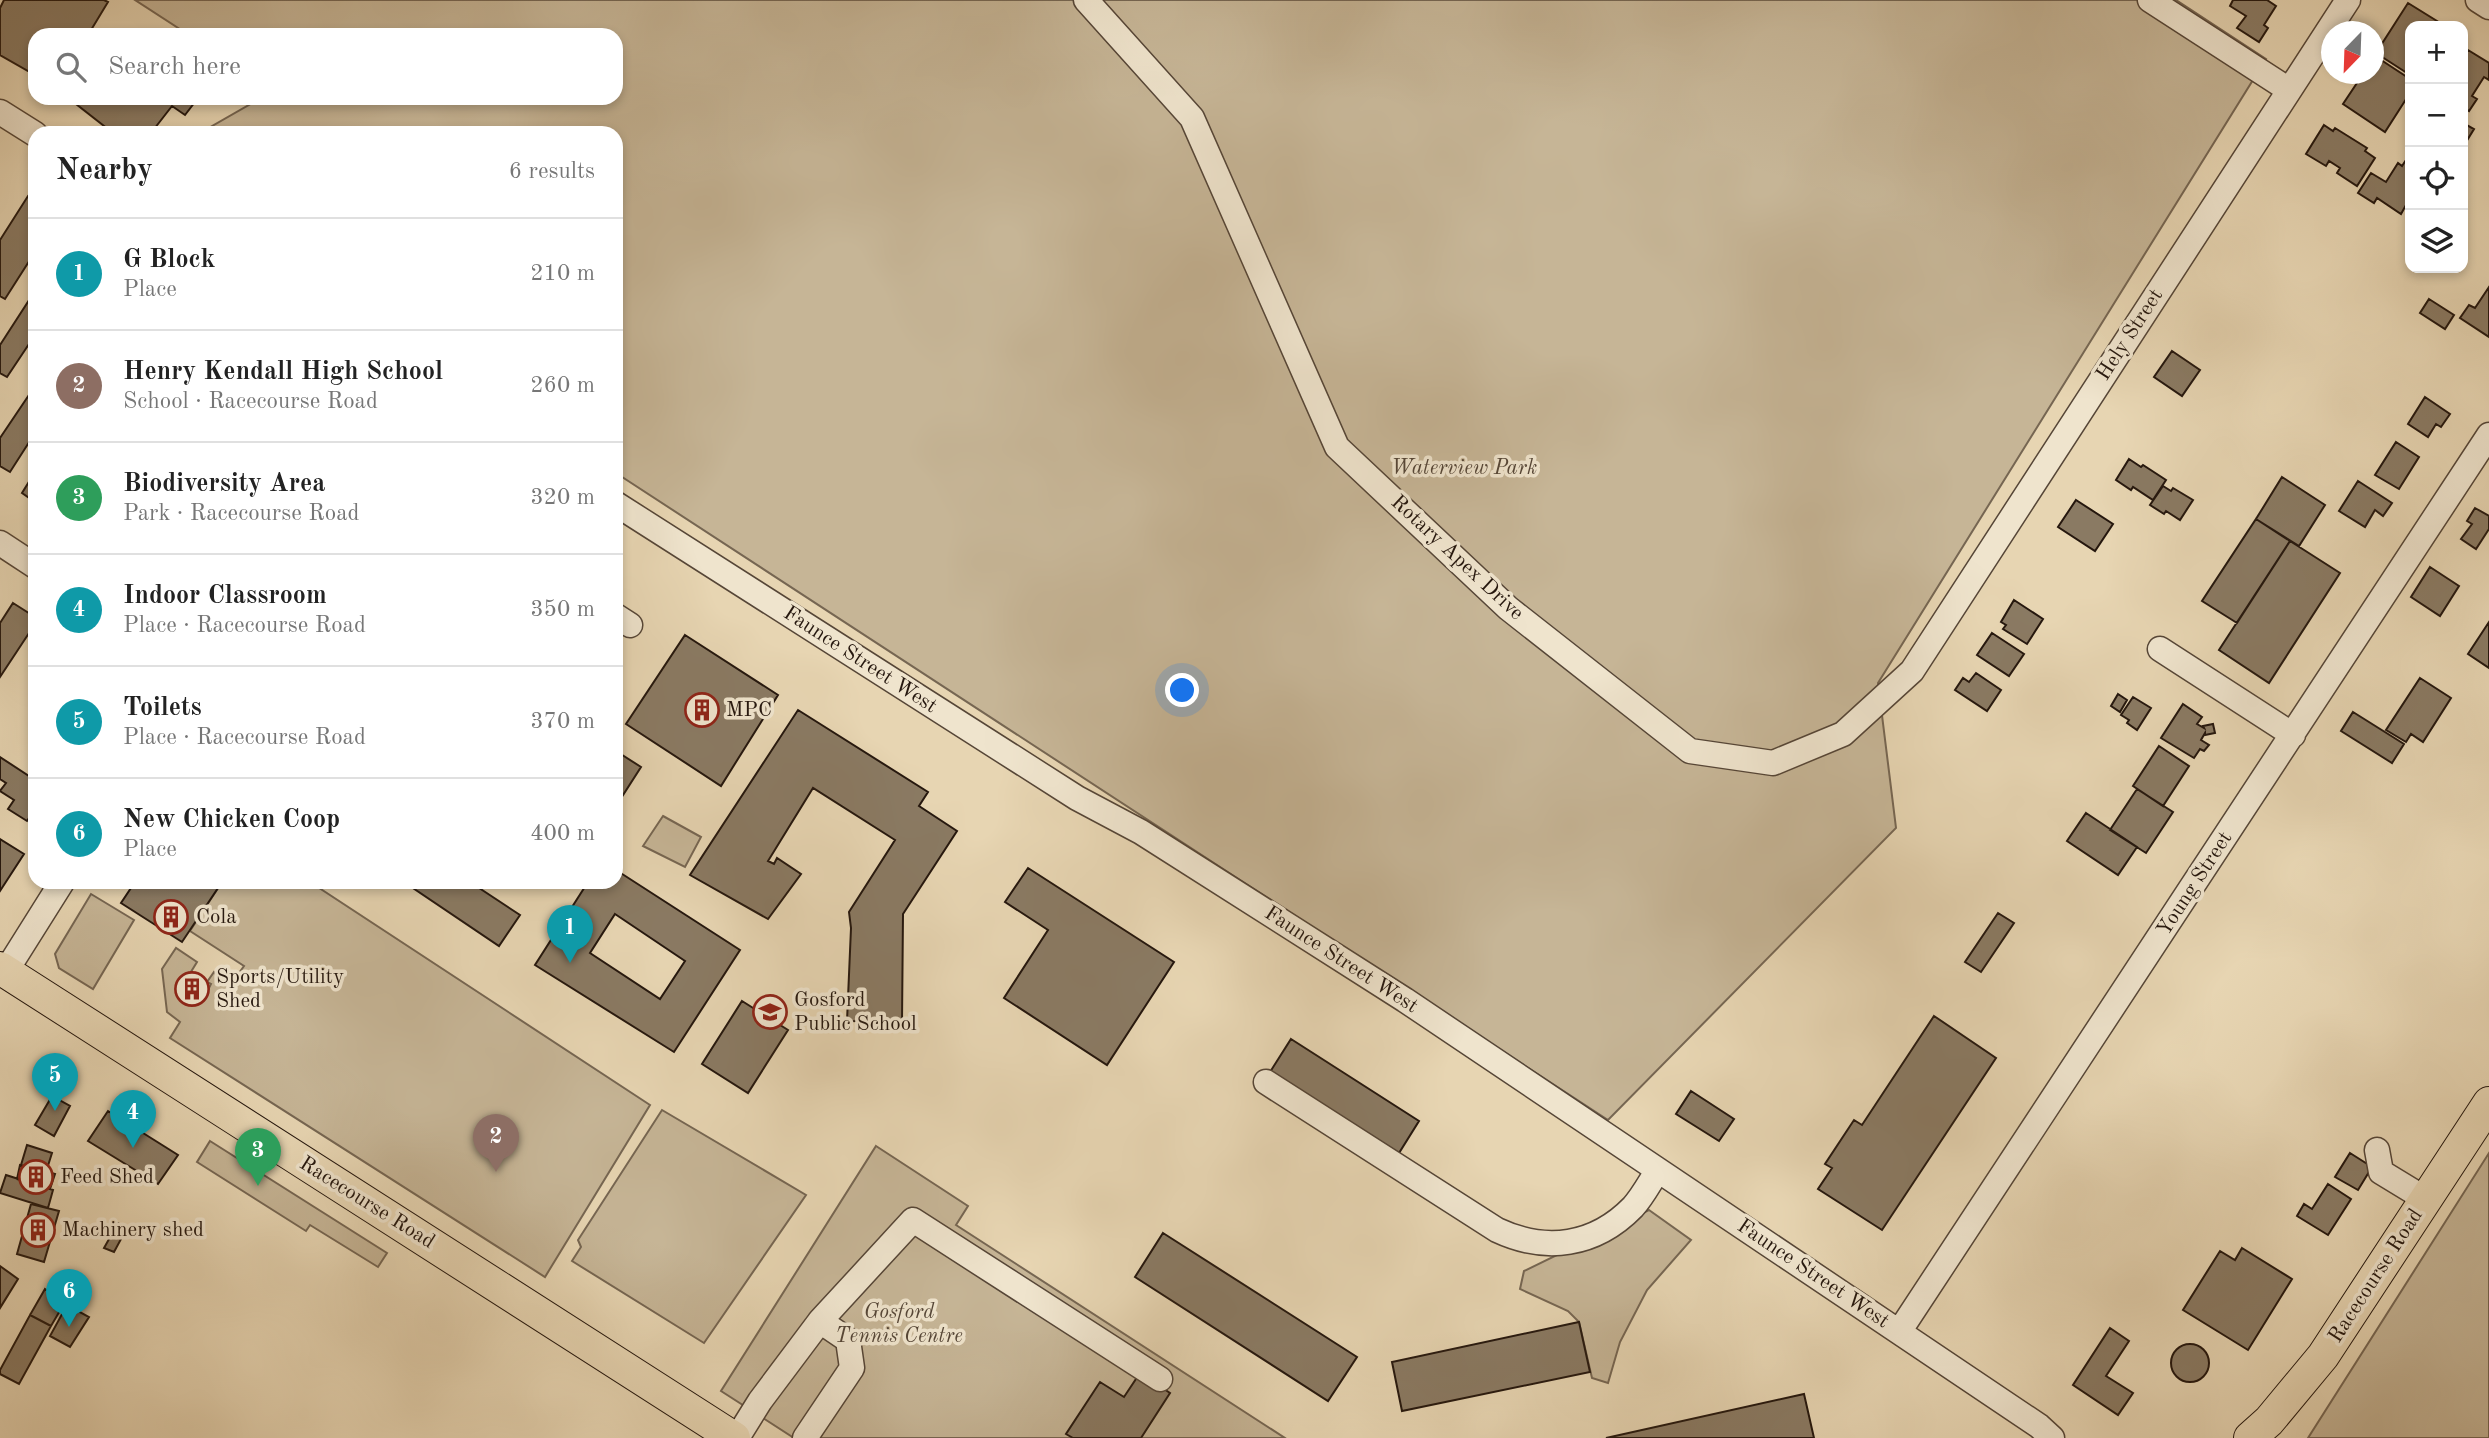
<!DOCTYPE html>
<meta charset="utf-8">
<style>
:root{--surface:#fff;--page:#f2f2f2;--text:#222;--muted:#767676;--line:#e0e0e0;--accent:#8f2418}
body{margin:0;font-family:"Old Standard TT",serif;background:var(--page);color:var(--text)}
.controls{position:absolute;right:21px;top:21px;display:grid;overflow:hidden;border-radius:14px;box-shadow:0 4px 10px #0003}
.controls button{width:63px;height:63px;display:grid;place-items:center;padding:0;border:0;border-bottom:2px solid var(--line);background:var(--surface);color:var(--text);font:35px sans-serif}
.compass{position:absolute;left:2321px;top:21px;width:63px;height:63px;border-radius:50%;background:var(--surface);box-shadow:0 4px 10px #0003;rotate:203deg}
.you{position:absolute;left:1183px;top:691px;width:24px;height:24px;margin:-18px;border:5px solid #fff;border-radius:50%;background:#1a73e8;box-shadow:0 0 0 10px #1a73e833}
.badge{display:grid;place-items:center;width:46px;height:46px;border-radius:50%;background:var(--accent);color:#fff;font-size:23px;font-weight:700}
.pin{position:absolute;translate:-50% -58px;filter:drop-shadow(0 2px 4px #0008)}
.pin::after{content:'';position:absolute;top:37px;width:24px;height:21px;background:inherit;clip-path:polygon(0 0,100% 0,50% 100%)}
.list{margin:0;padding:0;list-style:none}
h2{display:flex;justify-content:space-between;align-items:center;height:91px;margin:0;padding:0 28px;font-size:30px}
h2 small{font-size:23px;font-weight:400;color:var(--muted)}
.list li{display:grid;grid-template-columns:46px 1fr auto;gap:21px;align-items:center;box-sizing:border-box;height:112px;padding:0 28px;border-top:2px solid var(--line)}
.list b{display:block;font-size:26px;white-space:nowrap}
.list p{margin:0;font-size:23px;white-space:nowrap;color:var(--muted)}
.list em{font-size:23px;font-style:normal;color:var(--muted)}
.icon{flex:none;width:38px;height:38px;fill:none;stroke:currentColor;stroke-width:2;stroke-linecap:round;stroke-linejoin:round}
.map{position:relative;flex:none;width:2489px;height:1438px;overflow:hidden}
.search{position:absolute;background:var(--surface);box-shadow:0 4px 10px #0003;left:28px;top:28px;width:595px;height:77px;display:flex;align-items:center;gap:18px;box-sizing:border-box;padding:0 24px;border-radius:21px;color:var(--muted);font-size:26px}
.panel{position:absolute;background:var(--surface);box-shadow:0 4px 10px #0003;left:28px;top:126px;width:595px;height:763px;border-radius:21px}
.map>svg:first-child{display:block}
</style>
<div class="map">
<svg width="2489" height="1438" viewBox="0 0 2489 1438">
<rect width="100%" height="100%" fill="#e7d5b2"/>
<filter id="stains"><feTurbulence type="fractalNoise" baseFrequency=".00286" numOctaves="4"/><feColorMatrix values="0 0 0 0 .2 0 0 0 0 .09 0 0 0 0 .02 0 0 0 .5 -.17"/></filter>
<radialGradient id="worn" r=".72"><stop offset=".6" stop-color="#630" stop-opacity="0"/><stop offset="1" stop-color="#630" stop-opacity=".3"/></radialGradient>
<path fill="#c6b596" stroke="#766652" stroke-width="2" d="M135 0H2176L2266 59 1878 683 1896 828 1608 1120 616 473V133H200L261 98H616V35H189Z
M663 816 701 837 685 867 643 846Z
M222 882H310L650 1105 545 1277 170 1038 180 1022 167 1012 162 969 176 948 197 962 178 993 195 1003 203 991 207 992 211 984 207 982 214 972 231 984 244 966 190 931Z
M91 894 134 920 93 989 59 968 55 954Z
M662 1110 806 1195 704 1343 572 1261 581 1247 578 1240Z
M210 1141 387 1253 378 1267 310 1225 306 1231 197 1162Z
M876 1146 968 1206 956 1225 1285 1438H794L721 1391Z
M2489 1153V1438H2308Z
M1649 1210 1691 1240 1647 1290 1620 1342 1608 1383 1592 1378 1579 1322 1568 1311 1520 1289 1524 1271Z"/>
<path fill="#8a7a63" stroke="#25170e" stroke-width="2" fill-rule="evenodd" d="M4 0H104L108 2 88 35H35V75L0 55V8Z
M2233 0H2267L2276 6 2264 25 2268 28 2259 42 2237 28 2246 16 2230 6Z
M2408 3 2445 26H2410V75L2376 53Z
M2468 50 2489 63V80L2484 77 2472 96 2477 99 2469 111 2463 107V58Z
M2375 56 2410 79V93L2385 132 2343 104 2363 74H2374Z
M80 98H198L185 115 172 106 151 133 142 131 140 133H113L76 104Z
M2463 123 2474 129 2463 147Z
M2324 125 2333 131 2335 128 2367 148 2365 151 2375 158 2357 186 2337 173 2340 168 2329 161 2326 166 2306 154Z
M2408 157 2410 158V207L2406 205 2401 214 2377 198 2374 203 2358 193 2371 173 2386 182 2398 163 2402 166Z
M28 196 35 200V252L5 299 0 296V240Z
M2489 287V337L2460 318 2469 305 2475 308Z
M35 291V335L7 377 0 373V345Z
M2429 299 2454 315 2445 329 2420 313Z
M2172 351 2200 370 2182 396 2154 377Z
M35 386V433L10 472 0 466V438Z
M2425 397 2450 414 2441 427 2436 424 2428 437 2408 424Z
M2396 442 2419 457 2399 489 2375 475Z
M2129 459 2141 467 2143 465 2166 480 2153 500 2133 487 2131 490 2116 480Z
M35 472V502L22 493Z
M2282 477 2325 505 2299 546 2256 519Z
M2358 481 2392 503 2383 516 2375 510 2365 527 2339 511Z
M2163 486 2171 491 2173 488 2193 500 2180 520 2166 511 2164 514 2150 505Z
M2076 500 2113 524 2095 551 2058 527Z
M2475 508 2489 516V529L2476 549 2461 539 2472 524 2467 521Z
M2256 519 2290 541 2237 623 2202 601Z
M2290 541 2340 573 2269 683 2219 650Z
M2430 567 2459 586 2440 616 2411 597Z
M2014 600 2043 619 2027 644 2003 629 2006 625 2001 622Z
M13 603 35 617V624L0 677V623Z
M2489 622V668L2468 654Z
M1992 633 2024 654 2009 676 1977 655Z
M685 635 778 695 721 786 626 724Z
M1976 673 2001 690 1987 711 1955 690 1963 678 1969 682Z
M2420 678 2451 698 2423 742 2411 734 2406 742 2386 730Z
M2118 694 2127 700 2120 712 2111 706Z
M2133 697 2151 708 2137 730 2127 723 2129 720 2121 715Z
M2183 704 2202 717 2197 724 2204 728 2203 726 2213 724 2215 733 2205 735V733L2201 740 2209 745 2204 751 2200 749 2194 758 2161 738Z
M798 710 928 792 919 806 957 831 903 914 902 1022 847 1021 851 928 849 912 895 840 813 788 768 861 774 864 777 858 801 874 768 919 690 875Z
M2353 712 2404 744 2392 763 2341 731Z
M2159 746 2189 766 2163 806 2133 786Z
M616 751 641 767 616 806Z
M0 757 35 780V809L27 821 8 809 14 800 0 791 6 783 0 779Z
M2137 789 2173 812 2146 853 2110 830Z
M2086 813 2137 847 2118 875 2067 841Z
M0 839 24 854 0 891Z
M1028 868 1174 962 1107 1065 1004 998 1048 930 1005 902Z
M616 870 740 950 674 1052 535 965 588 882H616ZM615 914 685 961 660 999 590 953Z
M135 882H222L182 942 121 903Z
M404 882H470L520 915 499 946Z
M1998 913 2014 923 1981 972 1965 962Z
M188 977 205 987 195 1003 178 994Z
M742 1001 788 1030 748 1093 702 1064Z
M1934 1016 1996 1058 1882 1230 1818 1189 1832 1168 1825 1164 1854 1120 1862 1125Z
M1291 1039 1419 1121 1399 1153 1270 1072Z
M1691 1091 1734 1119 1719 1141 1676 1114Z
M52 1096 70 1106 54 1136 35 1125Z
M108 1111 178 1155 158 1184 88 1141Z
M27 1145 52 1153 46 1172 21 1165Z
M2350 1153 2372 1167 2358 1190 2335 1177Z
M20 1165 55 1174 50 1189 17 1179Z
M6 1175 53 1190 48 1208 0 1193Z
M2328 1184 2351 1199 2328 1235 2297 1216 2304 1204 2312 1209Z
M31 1204 59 1211 44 1262 17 1254Z
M118 1223 127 1228 114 1252 104 1248Z
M1163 1233 1357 1357 1328 1401 1135 1277Z
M2242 1248 2292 1279 2248 1350 2183 1310 2220 1251 2235 1260Z
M0 1266 18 1279 0 1308Z
M45 1289 65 1302 51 1326 30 1315Z
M67 1305 89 1317 70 1347 50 1336Z
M30 1315 51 1326 19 1384 0 1374V1370Z
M1579 1322 1590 1372 1402 1411 1392 1362Z
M2110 1328 2129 1341 2106 1376 2133 1393 2118 1415 2073 1385Z
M2171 1363a19 19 0 1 1 38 0a19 19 0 1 1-38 0Z
M1140 1373 1170 1393 1141 1438H1073L1066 1434 1100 1382 1124 1397Z
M1804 1394 1814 1438H1606Z"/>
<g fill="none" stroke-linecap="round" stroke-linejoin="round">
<g stroke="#564637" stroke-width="27">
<path id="minor" d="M1086 0 1192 118 1337 447 1508 608 1690 751 1773 763 1843 734 1912 671 2348 0
M2150 0 2289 90
M2478 0 2489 7
M0 112 35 134
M616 504 1077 798 1141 832 1405 1000 2039 1426 2052 1438
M0 543 35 566
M616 616 630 625
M2160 649 2293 735
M6 971 62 882
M1266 1082 1497 1230C1546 1253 1595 1246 1633 1207 1643 1196 1650 1182 1658 1170
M2377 1150 2381 1172 2427 1200
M820 1321 913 1220 1160 1379
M1899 1332 2489 435
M737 1438 760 1401 820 1321 848 1340 852 1368 805 1438"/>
</g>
<g stroke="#25170e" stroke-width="34">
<path id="major" d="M0 968 734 1438
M2250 1438 2269 1421 2323 1356 2489 1103"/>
</g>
<use href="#minor" stroke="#efe4cd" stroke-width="24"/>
<use href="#major" stroke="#e7d5b2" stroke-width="32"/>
</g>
<defs>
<g id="building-ring" transform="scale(1.75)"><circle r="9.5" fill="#efe4cd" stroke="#8f2418" stroke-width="1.5"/><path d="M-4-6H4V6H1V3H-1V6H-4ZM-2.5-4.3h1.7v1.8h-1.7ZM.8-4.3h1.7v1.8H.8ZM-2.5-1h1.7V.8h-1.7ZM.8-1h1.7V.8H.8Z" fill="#8f2418"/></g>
<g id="school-ring" transform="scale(1.75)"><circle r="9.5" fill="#efe4cd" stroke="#8f2418" stroke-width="1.5"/><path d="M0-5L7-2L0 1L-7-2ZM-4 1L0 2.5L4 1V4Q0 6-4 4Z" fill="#8f2418"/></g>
</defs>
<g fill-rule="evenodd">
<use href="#building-ring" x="702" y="710"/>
<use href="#building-ring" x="171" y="917"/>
<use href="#building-ring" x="192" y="989"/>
<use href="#school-ring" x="770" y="1012"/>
<use href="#building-ring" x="36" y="1177"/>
<use href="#building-ring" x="38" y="1230"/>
</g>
<g text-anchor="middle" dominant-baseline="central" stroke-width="7" stroke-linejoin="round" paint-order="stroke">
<g font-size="21" fill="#25170e" stroke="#efe4cd">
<text transform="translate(2130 335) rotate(-57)">Hely Street</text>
<text transform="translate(1457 558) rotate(43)">Rotary Apex Drive</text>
<text transform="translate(860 660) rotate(33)">Faunce Street West</text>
<text transform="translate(2195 884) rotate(-57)">Young Street</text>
<text transform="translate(1341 960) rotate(33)">Faunce Street West</text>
<text transform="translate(367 1203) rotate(32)">Racecourse Road</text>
<text transform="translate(1813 1274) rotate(34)">Faunce Street West</text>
<text transform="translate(2376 1276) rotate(-57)">Racecourse Road</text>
</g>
<g font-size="21" font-style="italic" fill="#554637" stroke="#efe4cd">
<text x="1464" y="468">Waterview Park</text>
<text x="899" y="1312">Gosford<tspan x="899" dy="24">Tennis Centre</tspan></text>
</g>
<g font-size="21" fill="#25170e" stroke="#efe4cd" text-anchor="start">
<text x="726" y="710">MPC</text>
<text x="196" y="917">Cola</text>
<text x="216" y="977">Sports/Utility<tspan x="216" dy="24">Shed</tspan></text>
<text x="794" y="1000">Gosford<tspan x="794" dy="24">Public School</tspan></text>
<text x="60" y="1177">Feed Shed</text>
<text x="62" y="1230">Machinery shed</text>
</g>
</g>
<rect width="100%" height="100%" filter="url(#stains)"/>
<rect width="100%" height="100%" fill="url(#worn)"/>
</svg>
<div class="controls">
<button>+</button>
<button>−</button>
<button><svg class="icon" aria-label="locate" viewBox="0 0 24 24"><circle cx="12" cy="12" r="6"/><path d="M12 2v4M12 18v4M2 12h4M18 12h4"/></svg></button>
<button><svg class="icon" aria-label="layers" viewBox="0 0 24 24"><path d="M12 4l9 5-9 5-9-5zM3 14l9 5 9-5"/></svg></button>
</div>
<svg class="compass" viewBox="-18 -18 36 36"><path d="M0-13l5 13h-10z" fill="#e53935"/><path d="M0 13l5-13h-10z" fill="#767676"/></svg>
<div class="you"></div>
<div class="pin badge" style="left:570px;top:963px;background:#0f9aa8">1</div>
<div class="pin badge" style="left:496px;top:1172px;background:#8d6e63">2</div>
<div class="pin badge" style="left:258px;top:1186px;background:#2e9e5b">3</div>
<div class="pin badge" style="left:133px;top:1148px;background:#0f9aa8">4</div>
<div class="pin badge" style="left:55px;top:1111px;background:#0f9aa8">5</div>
<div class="pin badge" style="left:69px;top:1327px;background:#0f9aa8">6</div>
<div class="search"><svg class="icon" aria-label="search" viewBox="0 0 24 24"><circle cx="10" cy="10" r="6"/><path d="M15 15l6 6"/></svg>Search here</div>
<section class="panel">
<h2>Nearby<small>6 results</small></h2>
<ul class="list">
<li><span class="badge" style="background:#0f9aa8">1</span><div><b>G Block</b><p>Place</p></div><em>210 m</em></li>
<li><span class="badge" style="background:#8d6e63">2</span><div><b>Henry Kendall High School</b><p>School · Racecourse Road</p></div><em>260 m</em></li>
<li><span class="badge" style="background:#2e9e5b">3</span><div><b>Biodiversity Area</b><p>Park · Racecourse Road</p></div><em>320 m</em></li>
<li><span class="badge" style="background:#0f9aa8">4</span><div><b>Indoor Classroom</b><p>Place · Racecourse Road</p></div><em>350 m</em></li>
<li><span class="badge" style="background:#0f9aa8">5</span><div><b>Toilets</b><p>Place · Racecourse Road</p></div><em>370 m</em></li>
<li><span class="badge" style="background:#0f9aa8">6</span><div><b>New Chicken Coop</b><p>Place</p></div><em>400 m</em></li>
</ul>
</section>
</div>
